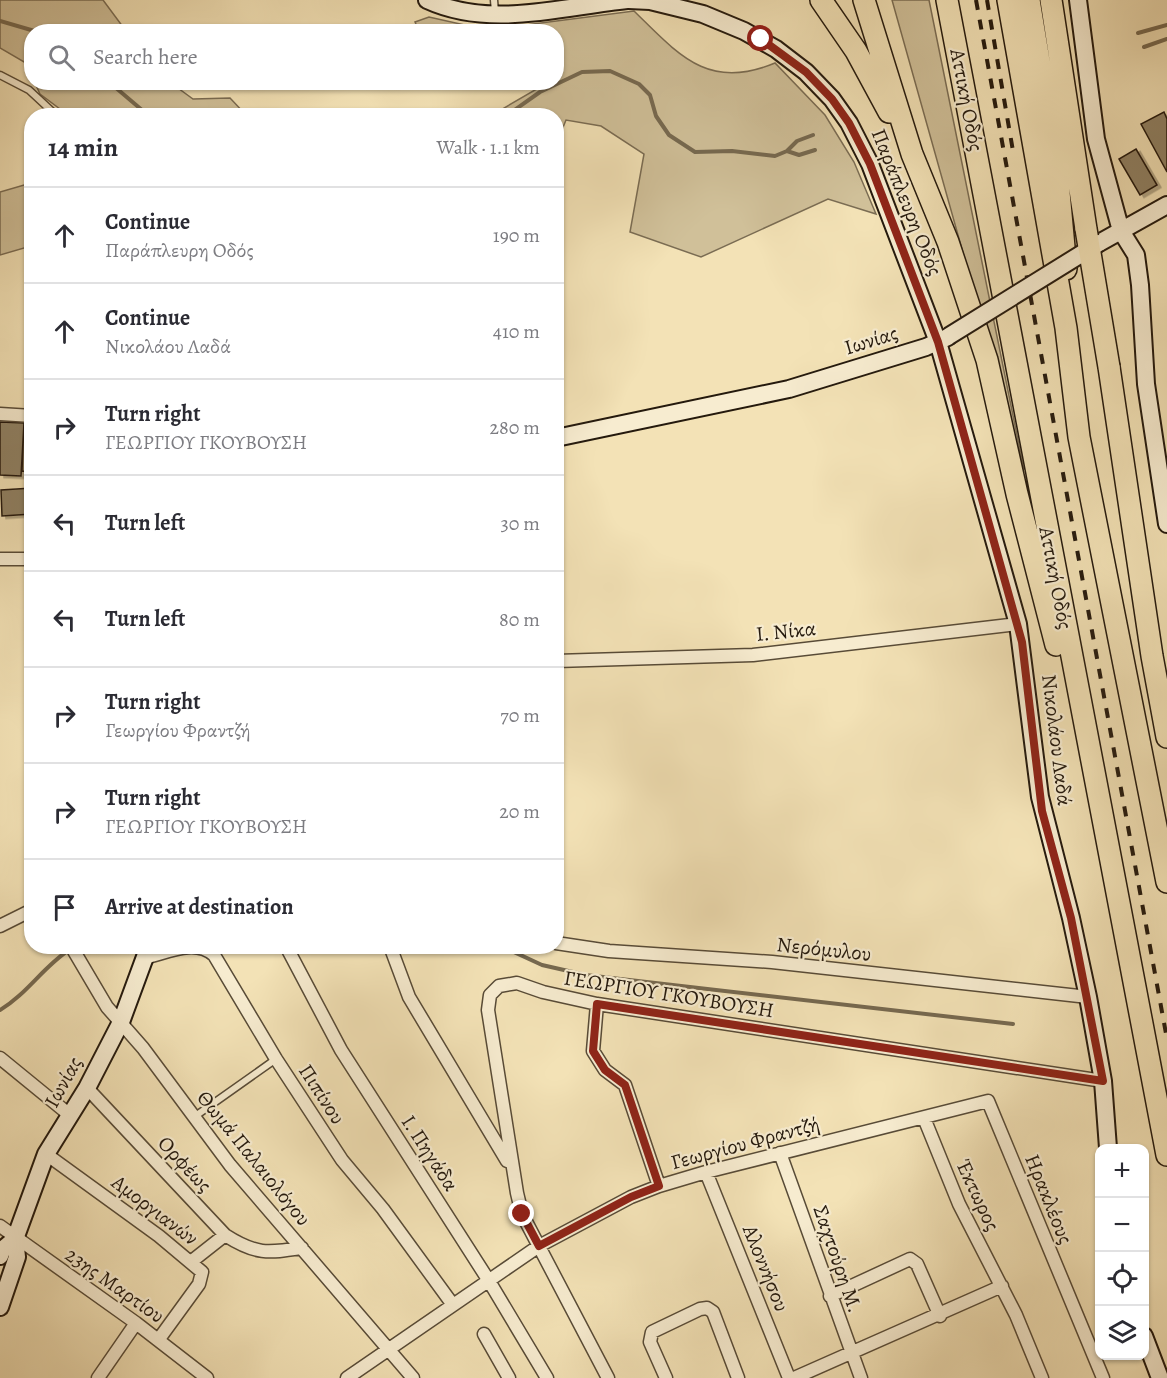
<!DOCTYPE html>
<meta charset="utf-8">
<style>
:root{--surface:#fff;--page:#f2f2f3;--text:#2b2b33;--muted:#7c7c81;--line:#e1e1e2}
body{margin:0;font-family:Alegreya,serif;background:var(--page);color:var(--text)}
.controls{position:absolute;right:18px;bottom:18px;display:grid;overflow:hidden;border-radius:12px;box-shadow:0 2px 4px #0004}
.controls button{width:54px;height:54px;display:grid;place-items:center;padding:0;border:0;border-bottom:2px solid var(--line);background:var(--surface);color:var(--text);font:30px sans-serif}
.stop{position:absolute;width:18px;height:18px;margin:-14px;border:4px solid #8f2418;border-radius:50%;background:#fff}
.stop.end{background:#8f2418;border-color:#fff;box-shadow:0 2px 6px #0008}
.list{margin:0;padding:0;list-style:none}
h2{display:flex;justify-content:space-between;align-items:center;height:78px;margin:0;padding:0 24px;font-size:26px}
h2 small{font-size:20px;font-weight:400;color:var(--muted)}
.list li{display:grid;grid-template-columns:39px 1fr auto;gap:18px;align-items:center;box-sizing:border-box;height:96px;padding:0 24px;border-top:2px solid var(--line)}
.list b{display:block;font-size:22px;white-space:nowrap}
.list p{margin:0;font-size:20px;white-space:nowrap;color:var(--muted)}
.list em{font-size:20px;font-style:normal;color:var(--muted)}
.icon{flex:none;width:33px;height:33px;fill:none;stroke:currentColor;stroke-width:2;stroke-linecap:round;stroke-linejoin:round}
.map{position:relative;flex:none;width:1167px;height:1378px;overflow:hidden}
.search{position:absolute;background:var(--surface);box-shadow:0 2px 4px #0004;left:24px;top:24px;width:540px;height:66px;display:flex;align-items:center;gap:15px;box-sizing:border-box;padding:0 21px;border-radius:24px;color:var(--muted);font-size:22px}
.panel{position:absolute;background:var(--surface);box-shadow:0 2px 4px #0004;left:24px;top:108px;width:540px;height:846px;border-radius:24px}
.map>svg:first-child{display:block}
</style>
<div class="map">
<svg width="1167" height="1378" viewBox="0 0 1167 1378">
<defs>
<filter id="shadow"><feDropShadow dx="4" dy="2.5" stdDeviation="0" flood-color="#0004"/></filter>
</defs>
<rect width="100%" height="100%" fill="#f3e2b6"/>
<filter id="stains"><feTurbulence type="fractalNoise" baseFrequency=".00333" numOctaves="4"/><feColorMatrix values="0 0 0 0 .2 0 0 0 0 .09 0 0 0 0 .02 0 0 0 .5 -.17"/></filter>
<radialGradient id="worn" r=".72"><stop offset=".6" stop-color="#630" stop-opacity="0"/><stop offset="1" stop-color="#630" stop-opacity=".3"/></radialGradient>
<path fill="#d0c099" stroke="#7a6c53" stroke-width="1.5" d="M0 0H103L126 31 32 32 31 75 26 63 0 48Z
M892 0H929L1024 470Z
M634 11C679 55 708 91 775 63L825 115 854 162 876 214 828 199 701 257 630 232 644 154 601 126 566 120 557 142 556 116 492 115 547 83 556 82V32L419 31 415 22 429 17 487 30Z
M35 83H171L193 99 230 98 246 115H68L40 94Z
M31 183V246L0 255V192Z"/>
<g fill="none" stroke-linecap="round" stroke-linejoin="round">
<path stroke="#766950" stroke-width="4" d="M0 21 38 32
M1138 33 1167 25
M1144 47 1167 39
M109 82 149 116
M506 116 540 92 582 72 610 71 639 84 650 95 656 116 669 135 695 152 732 151 775 156 787 151 797 141 813 135
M787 151 799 155 815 150
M501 946 542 965 586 975 1013 1024
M0 1010C27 994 43 967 69 950"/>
</g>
<path fill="#908265" stroke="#24190d" stroke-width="1.5" filter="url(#shadow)" d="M1164 112 1167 119V172L1141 124Z
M1136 149 1157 185 1140 195 1119 159Z
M0 422 24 423 21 476 0 475Z
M24 423 32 424V472L22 471Z
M32 488V514L2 516 1 490Z"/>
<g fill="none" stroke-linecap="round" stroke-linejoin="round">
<g stroke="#584b37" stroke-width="9">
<path id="lane" d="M494 0 495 12
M0 75 29 90 57 116
M194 1117 276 1059"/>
</g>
<g stroke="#584b37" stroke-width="15">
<path id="street" d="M0 414 32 416
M0 559H32
M556 661 753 655 1018 624
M0 926 32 910
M556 943 609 951 772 962 1088 997
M71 946 107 1007 143 1048 230 1165 413 1378
M286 946 341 1050 489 1281 547 1378
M390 946 409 997 507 1161
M144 958C167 953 194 938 214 955L276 1059 342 1160 383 1209 453 1305
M597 1004 593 1051 605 1070 625 1085 659 1186
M0 1058 71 1116
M87 1088 225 1235 192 1261
M924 1118 959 1204 1016 1315 1042 1378
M780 1153 861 1378
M46 1154 159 1236 202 1272 199 1284 159 1339
M706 1172 789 1378
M0 1226 136 1323 207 1378
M225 1235C256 1255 268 1253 302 1248
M830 1296 910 1259 917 1264 940 1316
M484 1334 509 1378
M98 1378 136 1323
M347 1378 539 1246 631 1197 659 1186 706 1172 988 1101 1103 1378
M608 1378 522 1214 517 1193 488 1010 490 995 499 986 517 983 543 992 597 1004 1103 1081
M666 1378 650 1342 652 1332 700 1309 707 1308 713 1312 738 1378
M794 1378 1002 1286"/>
</g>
<g stroke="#24190d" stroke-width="20">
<path id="secondary" d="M427 0C490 29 561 7 627 0
M629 0 650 1 703 14 744 31 776 49 806 72 832 99 849 123 870 164 938 342 1018 624 1040 797 1071 918 1088 997 1103 1081 1108 1148
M1078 0 1096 139 1121 231 1136 255 1140 285 1146 384 1167 524
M1099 243 1167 205
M556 438 789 389 926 347 948 337
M0 1256 2 1250 15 1239
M0 1307 17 1257 15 1239 46 1154 87 1088 121 1022 149 946
M1144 1336 1160 1378"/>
</g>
<g stroke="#24190d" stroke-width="24">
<path id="highway" d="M821 0 856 51 889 112
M864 0 912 154 948 242 987 360 1017 494 1056 645
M947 0 1167 1155
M1008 0 1066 328 1079 437 1167 882
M1029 0 1057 170 1066 269
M1051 0 1086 229
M1109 367 1152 656 1167 737"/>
</g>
<use href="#lane" stroke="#f7ecd0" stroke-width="6"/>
<use href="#street" stroke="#f7ecd0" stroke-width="12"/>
<use href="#secondary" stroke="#f7ecd0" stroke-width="16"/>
<use href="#highway" stroke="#f3e2b6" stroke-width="21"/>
<path stroke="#24190d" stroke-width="4" stroke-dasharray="10 10" stroke-linecap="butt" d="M976 0 1167 1039
M987 0 1013 151"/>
<g stroke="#24190d" stroke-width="20" stroke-linecap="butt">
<path id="secondary-bridge" d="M949 336 1099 243"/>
</g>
<g stroke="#24190d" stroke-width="24" stroke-linecap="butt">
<path id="highway-bridge" d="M1086 229 1109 367"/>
</g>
<use href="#secondary-bridge" stroke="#f7ecd0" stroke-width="16"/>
<use href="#highway-bridge" stroke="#f3e2b6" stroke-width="21"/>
</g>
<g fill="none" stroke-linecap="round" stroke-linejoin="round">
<path stroke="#8f2418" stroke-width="8" d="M522 1214 539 1246 631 1197 659 1186 625 1085 605 1070 593 1051 597 1004 1103 1081 1071 918 1042 811 1022 642 938 342 870 164 849 123 832 99 806 72 761 39"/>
</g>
<g text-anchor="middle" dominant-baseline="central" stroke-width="4.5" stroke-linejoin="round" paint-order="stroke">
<g font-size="21" fill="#24190d" stroke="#f7ecd0">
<text transform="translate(967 100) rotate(79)">Αττική Οδός</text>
<text transform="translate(907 202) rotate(68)">Παράπλευρη Οδός</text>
<text transform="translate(871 340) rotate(-17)">Ιωνίας</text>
<text transform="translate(1056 578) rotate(79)">Αττική Οδός</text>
<text transform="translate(786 631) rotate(-6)">Ι. Νίκα</text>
<text transform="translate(1057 740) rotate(83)">Νικολάου Λαδά</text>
<text transform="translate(824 949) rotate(6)">Νερόμυλου</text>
<text transform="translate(669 994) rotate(9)">ΓΕΩΡΓΙΟΥ ΓΚΟΥΒΟΥΣΗ</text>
<text transform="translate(63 1082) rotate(-61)">Ιωνίας</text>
<text transform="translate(322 1094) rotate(57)">Πιπίνου</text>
<text transform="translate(745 1143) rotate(-15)">Γεωργίου Φραντζή</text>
<text transform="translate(430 1153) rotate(57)">Ι. Πηγάδα</text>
<text transform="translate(254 1158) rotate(51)">Θωμά Παλαιολόγου</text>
<text transform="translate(185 1164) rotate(47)">Ορφέως</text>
<text transform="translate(978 1195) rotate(65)">Έκτωρος</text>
<text transform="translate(1049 1199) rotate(68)">Ηρακλέους</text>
<text transform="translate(155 1210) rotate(37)">Αμοργιανών</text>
<text transform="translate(838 1259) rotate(71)">Σαχτούρη Μ.</text>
<text transform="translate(766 1268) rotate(68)">Αλοννήσου</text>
<text transform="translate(115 1285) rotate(35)">23ης Μαρτίου</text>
</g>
</g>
<rect width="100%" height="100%" filter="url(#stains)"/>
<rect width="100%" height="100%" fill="url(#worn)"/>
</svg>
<div class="controls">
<button>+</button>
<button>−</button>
<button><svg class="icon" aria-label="locate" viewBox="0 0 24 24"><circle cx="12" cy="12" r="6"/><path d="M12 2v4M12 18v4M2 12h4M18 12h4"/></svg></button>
<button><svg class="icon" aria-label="layers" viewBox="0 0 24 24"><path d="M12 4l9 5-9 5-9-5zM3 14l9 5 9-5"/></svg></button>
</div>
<div class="stop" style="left:761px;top:39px"></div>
<div class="stop end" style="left:522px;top:1214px"></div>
<div class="search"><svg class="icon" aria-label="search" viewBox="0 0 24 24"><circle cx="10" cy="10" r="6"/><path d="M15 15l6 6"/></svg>Search here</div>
<section class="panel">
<h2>14 min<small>Walk · 1.1 km</small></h2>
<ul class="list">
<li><svg class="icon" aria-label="ahead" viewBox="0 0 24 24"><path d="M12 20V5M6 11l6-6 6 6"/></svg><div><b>Continue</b><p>Παράπλευρη Οδός</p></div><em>190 m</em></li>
<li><svg class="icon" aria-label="ahead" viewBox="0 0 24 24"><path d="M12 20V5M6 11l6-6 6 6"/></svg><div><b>Continue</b><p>Νικολάου Λαδά</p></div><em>410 m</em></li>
<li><svg class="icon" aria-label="right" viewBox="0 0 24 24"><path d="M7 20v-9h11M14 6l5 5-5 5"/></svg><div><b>Turn right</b><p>ΓΕΩΡΓΙΟΥ ΓΚΟΥΒΟΥΣΗ</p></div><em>280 m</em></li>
<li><svg class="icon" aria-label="left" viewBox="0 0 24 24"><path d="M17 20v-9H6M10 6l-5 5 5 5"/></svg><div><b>Turn left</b></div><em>30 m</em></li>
<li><svg class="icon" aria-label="left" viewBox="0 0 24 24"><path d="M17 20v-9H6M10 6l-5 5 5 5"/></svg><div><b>Turn left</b></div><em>80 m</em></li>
<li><svg class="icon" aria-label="right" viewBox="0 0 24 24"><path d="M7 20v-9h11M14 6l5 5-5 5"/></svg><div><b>Turn right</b><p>Γεωργίου Φραντζή</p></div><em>70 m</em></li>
<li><svg class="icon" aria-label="right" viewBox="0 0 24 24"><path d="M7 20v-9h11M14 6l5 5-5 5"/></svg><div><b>Turn right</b><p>ΓΕΩΡΓΙΟΥ ΓΚΟΥΒΟΥΣΗ</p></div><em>20 m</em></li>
<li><svg class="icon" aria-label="arrive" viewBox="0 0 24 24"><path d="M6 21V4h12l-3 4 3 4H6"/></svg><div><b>Arrive at destination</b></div></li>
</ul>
</section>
</div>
